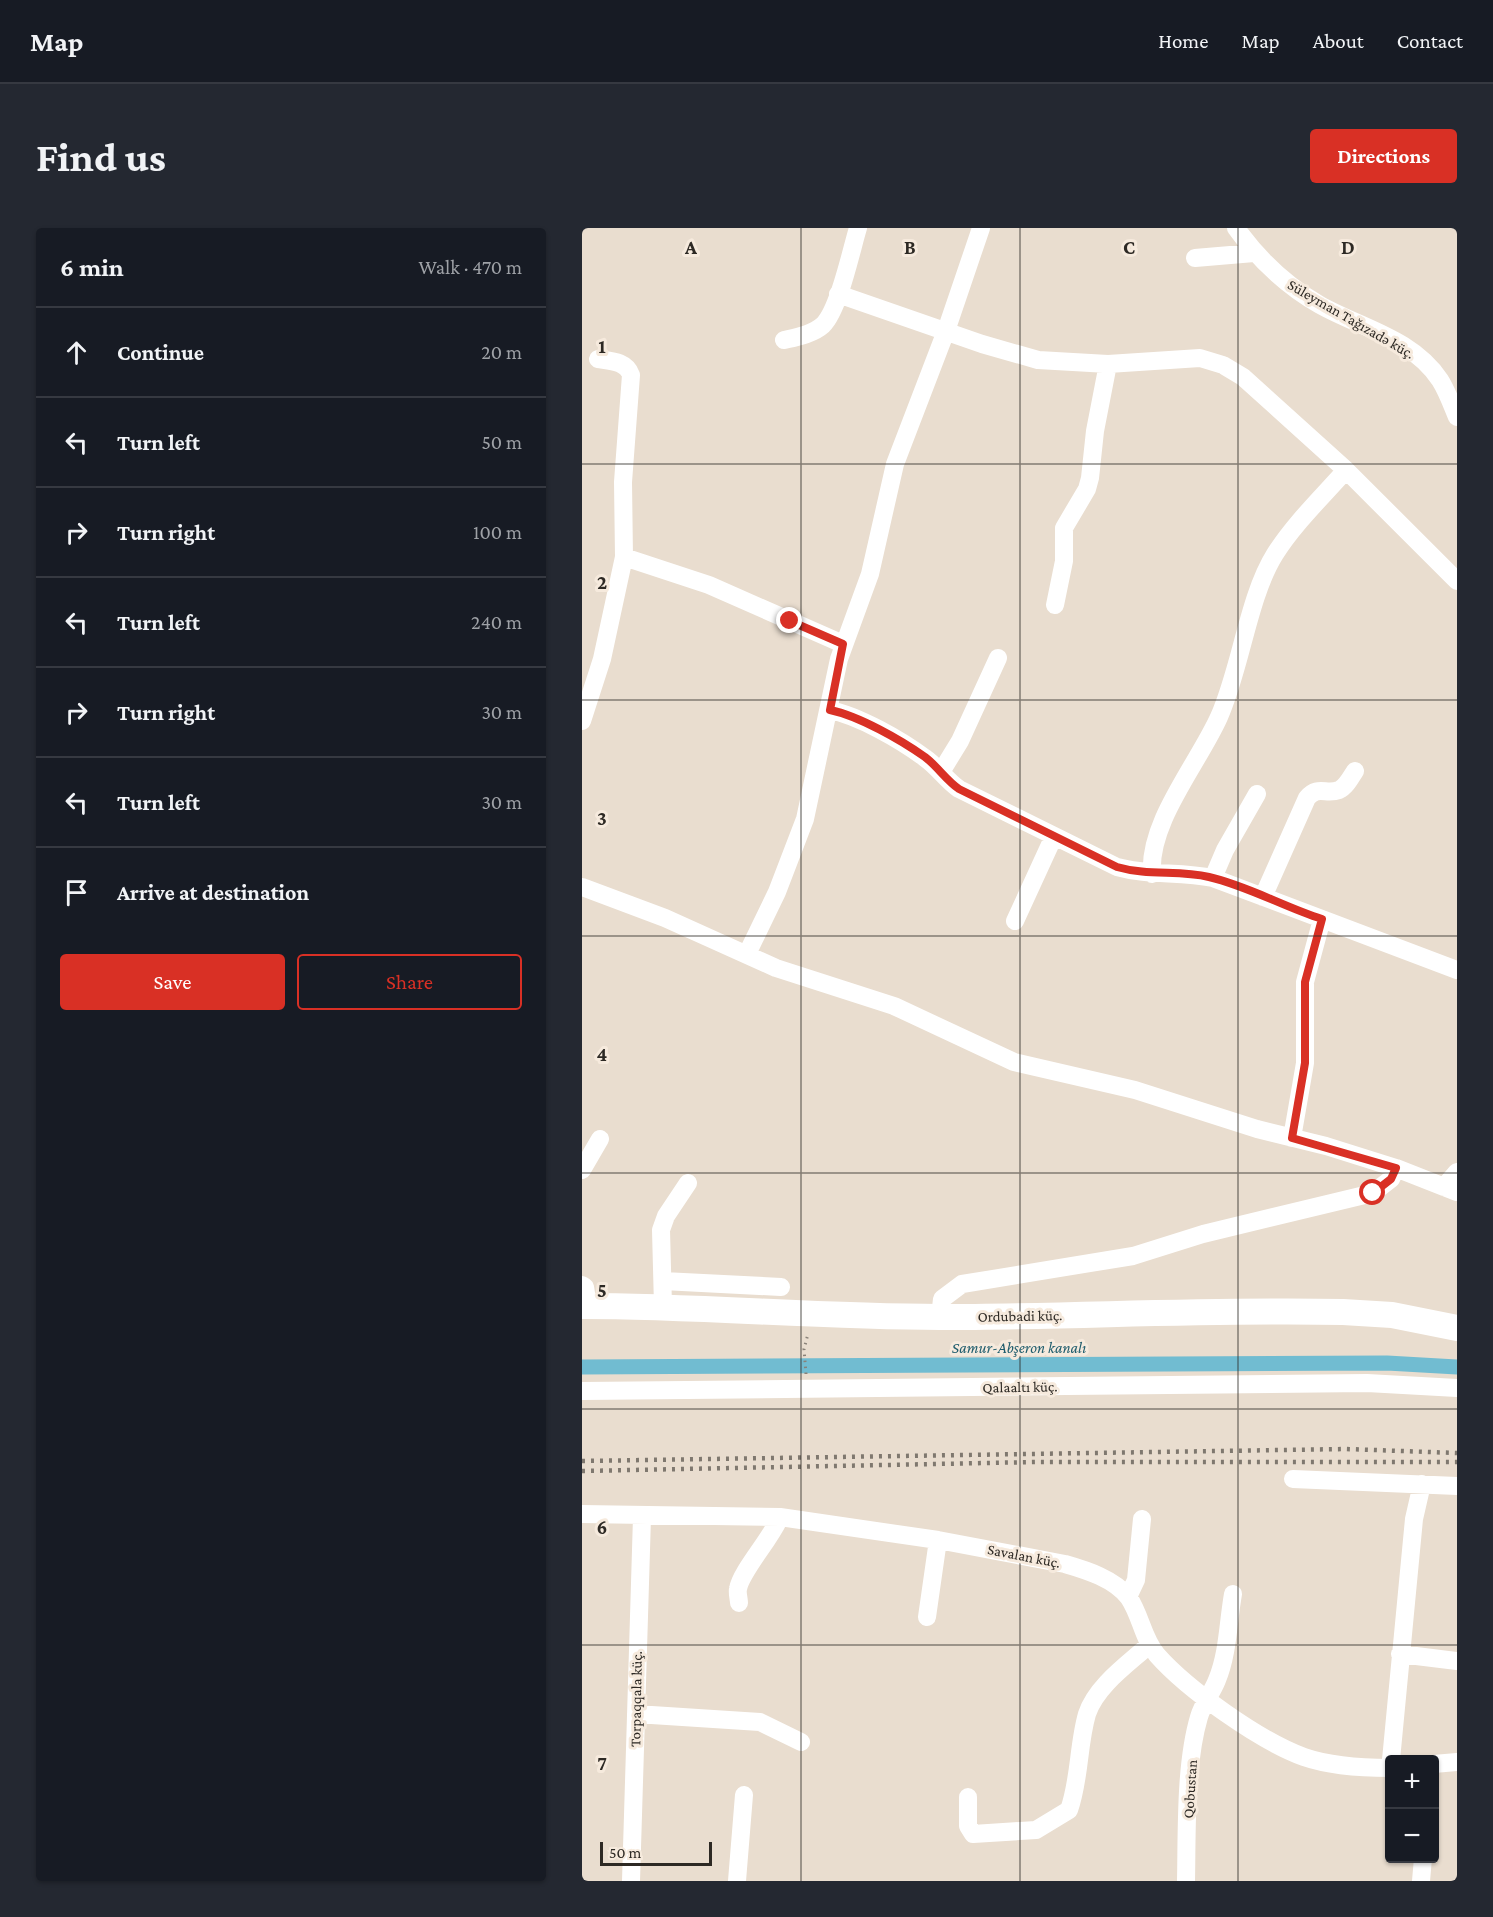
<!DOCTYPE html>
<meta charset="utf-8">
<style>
:root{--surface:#171b24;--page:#242831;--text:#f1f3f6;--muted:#9ea1a6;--line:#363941;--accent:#d93025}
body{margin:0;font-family:"Crimson Pro",serif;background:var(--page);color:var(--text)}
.controls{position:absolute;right:18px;bottom:18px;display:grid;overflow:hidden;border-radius:6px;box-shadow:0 2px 4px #0004}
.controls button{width:54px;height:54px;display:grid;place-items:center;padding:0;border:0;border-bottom:2px solid var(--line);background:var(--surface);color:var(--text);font:30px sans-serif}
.scale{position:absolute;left:18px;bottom:15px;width:112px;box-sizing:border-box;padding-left:6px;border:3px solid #2d2924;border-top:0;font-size:16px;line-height:21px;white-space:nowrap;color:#2d2924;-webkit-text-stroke:4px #f6eadd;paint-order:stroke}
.stop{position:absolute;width:18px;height:18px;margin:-14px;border:4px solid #d93025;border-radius:50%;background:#fff}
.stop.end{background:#d93025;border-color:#fff;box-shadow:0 2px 6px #0008}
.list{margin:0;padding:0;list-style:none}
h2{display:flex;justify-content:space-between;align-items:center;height:78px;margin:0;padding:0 24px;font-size:26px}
h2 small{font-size:20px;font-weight:400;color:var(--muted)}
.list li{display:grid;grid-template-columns:39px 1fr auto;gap:18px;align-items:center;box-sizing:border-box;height:90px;padding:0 24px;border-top:2px solid var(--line)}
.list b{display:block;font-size:22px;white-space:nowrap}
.list em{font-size:20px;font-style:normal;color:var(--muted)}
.actions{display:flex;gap:12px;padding:18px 24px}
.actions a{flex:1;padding:14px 0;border:2px solid var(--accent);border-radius:6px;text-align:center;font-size:21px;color:var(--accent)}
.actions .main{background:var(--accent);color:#fff}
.icon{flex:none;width:33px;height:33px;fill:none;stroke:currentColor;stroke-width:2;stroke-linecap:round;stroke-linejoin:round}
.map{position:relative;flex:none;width:875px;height:1653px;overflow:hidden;border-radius:6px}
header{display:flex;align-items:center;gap:36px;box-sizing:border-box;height:84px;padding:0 30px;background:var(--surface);border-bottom:2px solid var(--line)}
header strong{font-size:28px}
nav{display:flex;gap:33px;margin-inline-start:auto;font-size:21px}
.intro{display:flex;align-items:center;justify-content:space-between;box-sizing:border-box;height:144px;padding:0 36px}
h1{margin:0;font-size:42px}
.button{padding:15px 27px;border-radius:6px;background:var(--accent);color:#fff;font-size:21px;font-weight:700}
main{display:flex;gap:36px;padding:0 36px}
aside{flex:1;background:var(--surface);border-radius:6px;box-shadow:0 2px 4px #0004}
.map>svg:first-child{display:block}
</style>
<header>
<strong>Map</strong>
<nav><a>Home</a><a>Map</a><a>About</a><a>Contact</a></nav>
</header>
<div class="intro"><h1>Find us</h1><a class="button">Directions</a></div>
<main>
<aside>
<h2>6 min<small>Walk · 470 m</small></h2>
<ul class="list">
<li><svg class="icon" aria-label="ahead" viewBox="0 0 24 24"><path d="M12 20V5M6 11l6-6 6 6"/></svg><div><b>Continue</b></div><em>20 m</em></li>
<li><svg class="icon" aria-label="left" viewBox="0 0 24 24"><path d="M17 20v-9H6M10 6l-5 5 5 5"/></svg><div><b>Turn left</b></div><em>50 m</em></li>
<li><svg class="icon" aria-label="right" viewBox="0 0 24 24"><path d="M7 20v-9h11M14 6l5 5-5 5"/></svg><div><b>Turn right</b></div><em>100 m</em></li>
<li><svg class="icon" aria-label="left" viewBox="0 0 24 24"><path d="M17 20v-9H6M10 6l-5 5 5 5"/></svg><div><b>Turn left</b></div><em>240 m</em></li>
<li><svg class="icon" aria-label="right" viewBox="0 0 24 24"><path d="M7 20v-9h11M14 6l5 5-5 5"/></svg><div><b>Turn right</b></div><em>30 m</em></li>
<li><svg class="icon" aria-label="left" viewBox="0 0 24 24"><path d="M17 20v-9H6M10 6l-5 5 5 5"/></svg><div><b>Turn left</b></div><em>30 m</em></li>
<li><svg class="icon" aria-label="arrive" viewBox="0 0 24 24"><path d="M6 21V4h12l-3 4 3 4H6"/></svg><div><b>Arrive at destination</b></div></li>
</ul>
<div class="actions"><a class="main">Save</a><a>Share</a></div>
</aside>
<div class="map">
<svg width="875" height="1653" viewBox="0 0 875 1653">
<rect width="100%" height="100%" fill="#e9ddcf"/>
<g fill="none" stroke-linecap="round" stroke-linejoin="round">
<path stroke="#71bcd1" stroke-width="15" d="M0 1139 805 1135 875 1139"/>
<path stroke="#898178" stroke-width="3" stroke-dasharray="1.5 4.5" stroke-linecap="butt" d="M224 1146 222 1121 226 1106"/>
<path stroke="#fff" stroke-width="18" d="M654 0C677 32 703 57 738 77 779 100 830 110 858 152 865 163 870 177 875 189
M613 30 672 25
M256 66 400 116 456 132 526 136 618 130 641 137 661 149 764 242 875 353
M202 112C215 109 231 106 241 97 257 81 269 23 276 0
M42 329 127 357 261 416
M473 377 482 333V300L505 261 508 250 513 203 526 136
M248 482C277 488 319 512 343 530 356 539 364 552 377 561L535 639C567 648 598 643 631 650L875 742
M0 493 20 431 42 329 41 254 49 147C44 133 29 133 16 131
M359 544 378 513 416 430
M570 646C566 594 616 536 637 489 659 440 666 369 693 326 712 296 740 269 764 242
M631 650 643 622 675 566
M0 659 83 690 194 740 312 778 432 834 553 862 675 901 744 918 814 940 875 964
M681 669 725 570C736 557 744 567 757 562 764 559 769 549 773 543
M433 693 472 608
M165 726 195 664 223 591 257 431 288 346 313 236 364 103 399 0
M710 910 723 835V754L740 691
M0 942 18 911
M862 959 875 944
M81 1053 199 1059
M0 1057 3 1059 6 1078
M81 1078 79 1002 84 988 106 955
M358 1089 360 1071 380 1056 551 1028 621 1006 791 965 809 951 814 940
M0 1163 785 1155 875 1160
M711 1251 875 1258
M0 1286 198 1289 356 1312 483 1336C504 1342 533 1351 547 1370 559 1388 561 1411 575 1427 606 1462 678 1513 722 1529 748 1538 780 1540 808 1540
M546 1369 554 1352 560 1291
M157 1375C157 1371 155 1365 156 1361 159 1343 189 1311 198 1289
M345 1389 356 1312
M818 1426 875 1433
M54 1486 178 1494 219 1514
M809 1532 832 1291 840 1256
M852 1536 875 1534
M386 1569V1598L391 1606 454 1602 487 1582C498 1551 496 1517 505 1486 514 1458 546 1436 567 1417
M49 1653 60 1289
M155 1653 162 1567
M604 1653C605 1603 603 1536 617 1489 621 1475 630 1465 635 1452 646 1426 646 1394 651 1366
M839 1653 841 1630"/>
<path stroke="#fff" stroke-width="26" d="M0 1078C119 1078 238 1089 358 1089 492 1089 626 1081 761 1084L810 1087 875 1100"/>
<path stroke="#7f786f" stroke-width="4.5" stroke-dasharray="3 6" stroke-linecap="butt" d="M0 1233 764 1221 875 1225
M0 1243 454 1234H875"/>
</g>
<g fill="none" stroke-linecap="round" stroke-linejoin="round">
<path stroke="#d93025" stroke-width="8" d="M208 393 261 416 248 482C277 488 319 512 343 529 356 539 364 552 377 561L535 639C566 648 596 642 627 649 666 658 702 679 740 691L723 754V835L710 910 814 940 809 951 791 965"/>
</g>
<path fill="none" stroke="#2d2924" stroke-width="1.5" stroke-opacity="0.55" d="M219 0V1653M438 0V1653M656 0V1653M0 236H875M0 472H875M0 708H875M0 945H875M0 1181H875M0 1417H875"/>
<g text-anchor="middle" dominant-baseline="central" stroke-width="6" stroke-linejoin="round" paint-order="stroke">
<g font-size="15" fill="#2d2924" stroke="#f6eadd">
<text transform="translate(769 91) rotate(30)">Süleyman Tağızadə küç.</text>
<text transform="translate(438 1088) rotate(-1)">Ordubadi küç.</text>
<text transform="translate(438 1159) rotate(-1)">Qalaaltı küç.</text>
<text transform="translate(442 1328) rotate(11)">Savalan küç.</text>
<text transform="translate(54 1471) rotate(-89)">Torpaqqala küç.</text>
<text transform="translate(608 1561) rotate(-86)">Qobustan</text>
</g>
<g font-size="16" font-style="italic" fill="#205d6d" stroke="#f6eadd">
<text x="437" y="1119">Samur-Abşeron kanalı</text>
</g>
</g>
<g font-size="20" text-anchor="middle" font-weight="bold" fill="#2d2924" stroke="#f6eadd" stroke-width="6" stroke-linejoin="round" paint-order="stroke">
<text x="109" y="26">A</text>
<text x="328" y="26">B</text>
<text x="547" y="26">C</text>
<text x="766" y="26">D</text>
<text x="20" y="125">1</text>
<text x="20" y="361">2</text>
<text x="20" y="597">3</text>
<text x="20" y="833">4</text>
<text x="20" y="1069">5</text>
<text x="20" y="1306">6</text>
<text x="20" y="1542">7</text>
</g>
</svg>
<div class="controls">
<button>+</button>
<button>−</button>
</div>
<div class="scale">50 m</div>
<div class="stop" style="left:791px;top:965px"></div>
<div class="stop end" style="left:208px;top:393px"></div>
</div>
</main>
